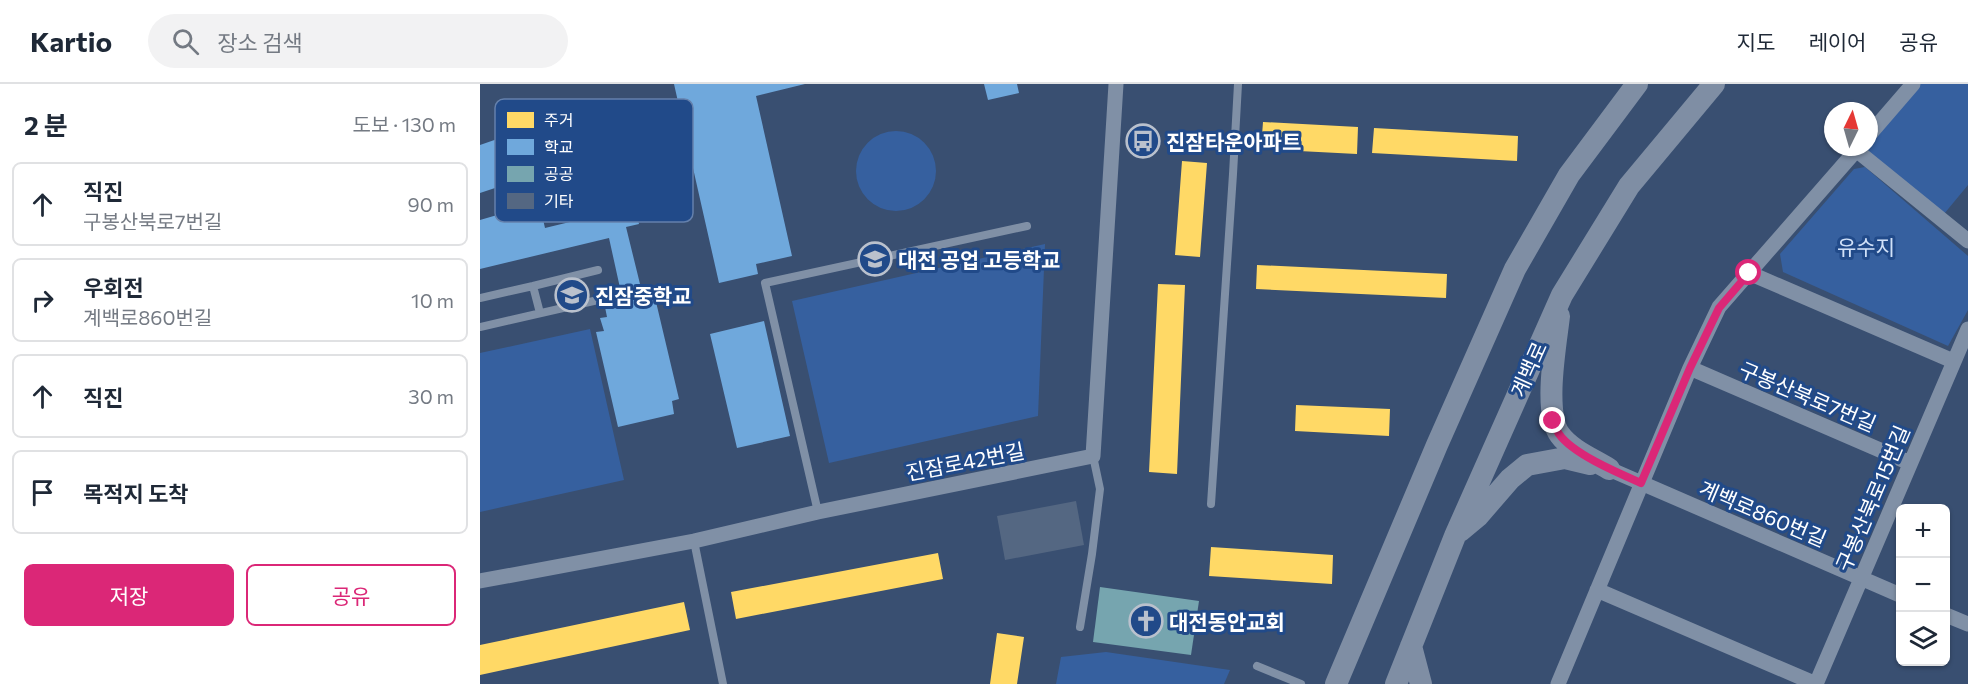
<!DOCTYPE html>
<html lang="ko">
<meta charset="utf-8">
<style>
:root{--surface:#fff;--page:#f2f2f3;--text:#1f2937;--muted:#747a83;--line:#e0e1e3;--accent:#db2777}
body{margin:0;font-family:Commissioner,"Noto Sans KR",sans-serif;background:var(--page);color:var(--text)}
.controls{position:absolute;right:18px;bottom:18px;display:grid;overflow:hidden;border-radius:9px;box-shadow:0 2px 4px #0004}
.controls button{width:54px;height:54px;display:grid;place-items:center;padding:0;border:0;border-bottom:2px solid var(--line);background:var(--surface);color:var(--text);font:30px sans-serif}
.compass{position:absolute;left:1344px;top:18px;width:54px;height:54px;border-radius:50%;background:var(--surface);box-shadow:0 2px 4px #0004;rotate:5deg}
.stop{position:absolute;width:18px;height:18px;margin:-14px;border:4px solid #db2777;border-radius:50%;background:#fff}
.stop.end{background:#db2777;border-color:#fff;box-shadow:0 2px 6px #0008}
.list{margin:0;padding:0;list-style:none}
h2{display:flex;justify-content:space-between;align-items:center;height:78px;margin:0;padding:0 24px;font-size:26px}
h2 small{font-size:20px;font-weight:400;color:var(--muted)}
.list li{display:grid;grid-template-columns:39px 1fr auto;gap:18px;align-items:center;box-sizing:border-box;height:84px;margin:0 12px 12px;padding:0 12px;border:2px solid var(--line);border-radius:9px}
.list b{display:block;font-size:22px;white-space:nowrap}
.list p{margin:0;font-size:20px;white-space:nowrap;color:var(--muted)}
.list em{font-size:20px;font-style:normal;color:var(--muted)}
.actions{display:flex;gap:12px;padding:18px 24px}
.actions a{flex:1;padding:14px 0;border:2px solid var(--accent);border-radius:9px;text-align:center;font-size:21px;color:var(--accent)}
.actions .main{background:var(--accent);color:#fff}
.icon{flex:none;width:33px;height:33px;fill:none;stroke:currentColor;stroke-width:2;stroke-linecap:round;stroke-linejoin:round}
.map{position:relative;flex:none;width:1488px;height:600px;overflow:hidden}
header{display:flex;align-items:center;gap:36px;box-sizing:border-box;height:84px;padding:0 30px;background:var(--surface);border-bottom:2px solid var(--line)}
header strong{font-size:28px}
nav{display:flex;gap:33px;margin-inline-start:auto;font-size:21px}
.search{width:420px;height:54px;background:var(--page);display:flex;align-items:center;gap:15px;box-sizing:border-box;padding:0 21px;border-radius:33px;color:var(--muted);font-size:22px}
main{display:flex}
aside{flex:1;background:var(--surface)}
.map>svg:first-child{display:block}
</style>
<header>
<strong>Kartio</strong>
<div class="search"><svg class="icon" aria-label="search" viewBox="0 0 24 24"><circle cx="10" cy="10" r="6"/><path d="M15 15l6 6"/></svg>장소 검색</div>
<nav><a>지도</a><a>레이어</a><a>공유</a></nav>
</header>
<main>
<aside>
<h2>2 분<small>도보 · 130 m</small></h2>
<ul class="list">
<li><svg class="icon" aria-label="ahead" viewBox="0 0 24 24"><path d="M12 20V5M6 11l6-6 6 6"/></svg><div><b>직진</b><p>구봉산북로7번길</p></div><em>90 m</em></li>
<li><svg class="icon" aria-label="right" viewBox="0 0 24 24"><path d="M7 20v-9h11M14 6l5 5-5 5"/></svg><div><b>우회전</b><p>계백로860번길</p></div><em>10 m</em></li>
<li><svg class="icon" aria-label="ahead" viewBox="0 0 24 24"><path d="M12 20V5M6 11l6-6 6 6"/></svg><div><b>직진</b></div><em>30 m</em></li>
<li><svg class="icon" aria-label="arrive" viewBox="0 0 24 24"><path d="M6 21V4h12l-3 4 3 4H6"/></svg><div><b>목적지 도착</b></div></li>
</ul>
<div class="actions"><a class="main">저장</a><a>공유</a></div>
</aside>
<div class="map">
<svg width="1488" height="600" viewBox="0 0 1488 600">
<rect width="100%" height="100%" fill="#394f71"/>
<path fill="#36609f" d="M1440 0H1488V101L1464 130 1386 68V63H1389V59Z
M376 87a40 40 0 1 1 80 0a40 40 0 1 1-80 0Z
M1385 83 1488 172V226L1468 262 1303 188 1300 170 1374 85Z
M565 160 558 332 349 379 312 217Z
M110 245 144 396 0 428V269Z
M626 568 750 586 744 600H576L581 573Z"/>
<path fill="#ffd966" d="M783 38 878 43 877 70 781 65Z
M894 44 1038 52 1037 77 892 69Z
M702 77 727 79 720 173 695 171Z
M777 181 967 190 966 214 776 205Z
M678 200 705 201 697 390 669 388Z
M816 321 910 325 909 352 815 347Z
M731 463 853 471 852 500 729 492Z
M458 469 463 495 256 535 251 508Z
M204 518 210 546 0 591V561Z
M517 549 544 553 537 600H510Z"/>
<path fill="#6fa8dc" d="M194 0H325L276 12 312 172 276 180 278 190 239 199Z
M504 0H537L539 9 508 16Z
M101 46 110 72 0 109V61L23 53 29 70Z
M143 77 159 140 146 143 161 204 172 201 199 315 192 317 194 330 138 343 116 248 124 247 120 234 127 233 124 218 142 213 129 154 0 185V136L41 124 53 125 62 131 65 144 131 128 120 83Z
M284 237 310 352 257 364 230 250Z"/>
<path fill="#76a5af" d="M620 503 719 517 711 571 613 558Z"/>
<path fill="#546782" d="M596 417 604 461 525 476 517 432Z"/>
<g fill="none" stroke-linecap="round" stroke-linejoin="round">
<path stroke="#8090a6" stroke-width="8" d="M0 214 53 202
M60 229 53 202 118 186
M0 243 118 216
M731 420 753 90 758 0
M338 428 285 199 547 142
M214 457 243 600
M600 543 612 470 620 405 613 372
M777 582 821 600"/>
<path stroke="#8090a6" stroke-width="15" d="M1389 51 1433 0
M1376 66 1488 157
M1269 189 1473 277
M1210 284 1430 379
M1129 385 1420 511
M0 497 214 457 338 428 613 372 636 0
M1117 506 1336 600 1488 245
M1466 531 1488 540
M1078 600 1210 284 1239 223 1379 63"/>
<path stroke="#7f8ea4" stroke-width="22" d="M1079 232C1076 259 1063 329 1080 351 1091 366 1113 375 1129 385
M980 447 998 432 1030 395 1047 381 1085 374 1110 380
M931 562 941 600
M856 600 957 361 1035 185 1089 91 1157 0
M916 600 975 452 1082 211 1149 102 1234 0"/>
</g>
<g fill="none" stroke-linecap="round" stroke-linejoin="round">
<path stroke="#db2777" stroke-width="8" d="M1073 337C1075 341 1076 346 1079 350 1093 370 1138 389 1161 399L1210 284 1239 224 1269 189"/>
</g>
<defs>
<g id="bus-ring" transform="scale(1.725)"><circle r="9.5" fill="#214a89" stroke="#bac1cd" stroke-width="1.5"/><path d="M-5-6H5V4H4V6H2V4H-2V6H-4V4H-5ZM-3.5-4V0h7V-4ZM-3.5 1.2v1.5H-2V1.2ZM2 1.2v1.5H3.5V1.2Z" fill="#bac1cd"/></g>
<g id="school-ring" transform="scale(1.725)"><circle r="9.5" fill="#214a89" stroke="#bac1cd" stroke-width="1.5"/><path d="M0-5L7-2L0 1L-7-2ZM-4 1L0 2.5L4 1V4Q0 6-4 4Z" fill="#bac1cd"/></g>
<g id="church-ring" transform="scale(1.725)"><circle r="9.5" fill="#214a89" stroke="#bac1cd" stroke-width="1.5"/><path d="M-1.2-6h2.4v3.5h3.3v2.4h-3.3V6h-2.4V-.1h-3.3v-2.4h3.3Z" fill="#bac1cd"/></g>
</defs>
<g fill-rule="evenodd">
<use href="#bus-ring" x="663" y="57"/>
<use href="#school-ring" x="395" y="175"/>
<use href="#school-ring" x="92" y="211"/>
<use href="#church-ring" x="666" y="537"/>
</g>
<g text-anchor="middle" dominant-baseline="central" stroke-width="6" stroke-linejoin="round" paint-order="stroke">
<g font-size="21" font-weight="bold" fill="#fff" stroke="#214a89" text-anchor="start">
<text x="686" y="57">진잠타운아파트</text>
<text x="418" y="175">대전 공업 고등학교</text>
<text x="115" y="211">진잠중학교</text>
<text x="689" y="537">대전동안교회</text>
</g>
<g font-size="21" fill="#d1e1f8" stroke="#214a89">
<text x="1386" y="162">유수지</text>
</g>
<g font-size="21" fill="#fff" stroke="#214a89">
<text transform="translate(1048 285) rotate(-66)">계백로</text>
<text transform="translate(1328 312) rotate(23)">구봉산북로7번길</text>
<text transform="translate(485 377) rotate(-11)">진잠로42번길</text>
<text transform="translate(1392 414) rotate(-67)">구봉산북로15번길</text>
<text transform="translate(1283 429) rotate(23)">계백로860번길</text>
</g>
</g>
<rect x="15" y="15" width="198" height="123" rx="9" fill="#214a89" stroke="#6480ac" stroke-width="1.5"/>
<rect x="27" y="28" width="27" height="16" fill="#ffd966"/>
<rect x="27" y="55" width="27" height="16" fill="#6fa8dc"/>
<rect x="27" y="82" width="27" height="16" fill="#76a5af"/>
<rect x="27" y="109" width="27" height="16" fill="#546782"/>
<g font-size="16" fill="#fff">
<text x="64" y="42">주거</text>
<text x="64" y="69">학교</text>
<text x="64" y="96">공공</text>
<text x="64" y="123">기타</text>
</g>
</svg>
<div class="controls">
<button>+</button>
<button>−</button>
<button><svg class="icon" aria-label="layers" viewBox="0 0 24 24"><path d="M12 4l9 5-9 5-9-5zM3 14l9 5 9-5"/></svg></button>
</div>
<svg class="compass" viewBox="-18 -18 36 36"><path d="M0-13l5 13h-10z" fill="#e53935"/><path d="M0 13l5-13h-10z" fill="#747a83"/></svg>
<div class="stop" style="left:1269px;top:189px"></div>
<div class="stop end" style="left:1073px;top:337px"></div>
</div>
</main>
